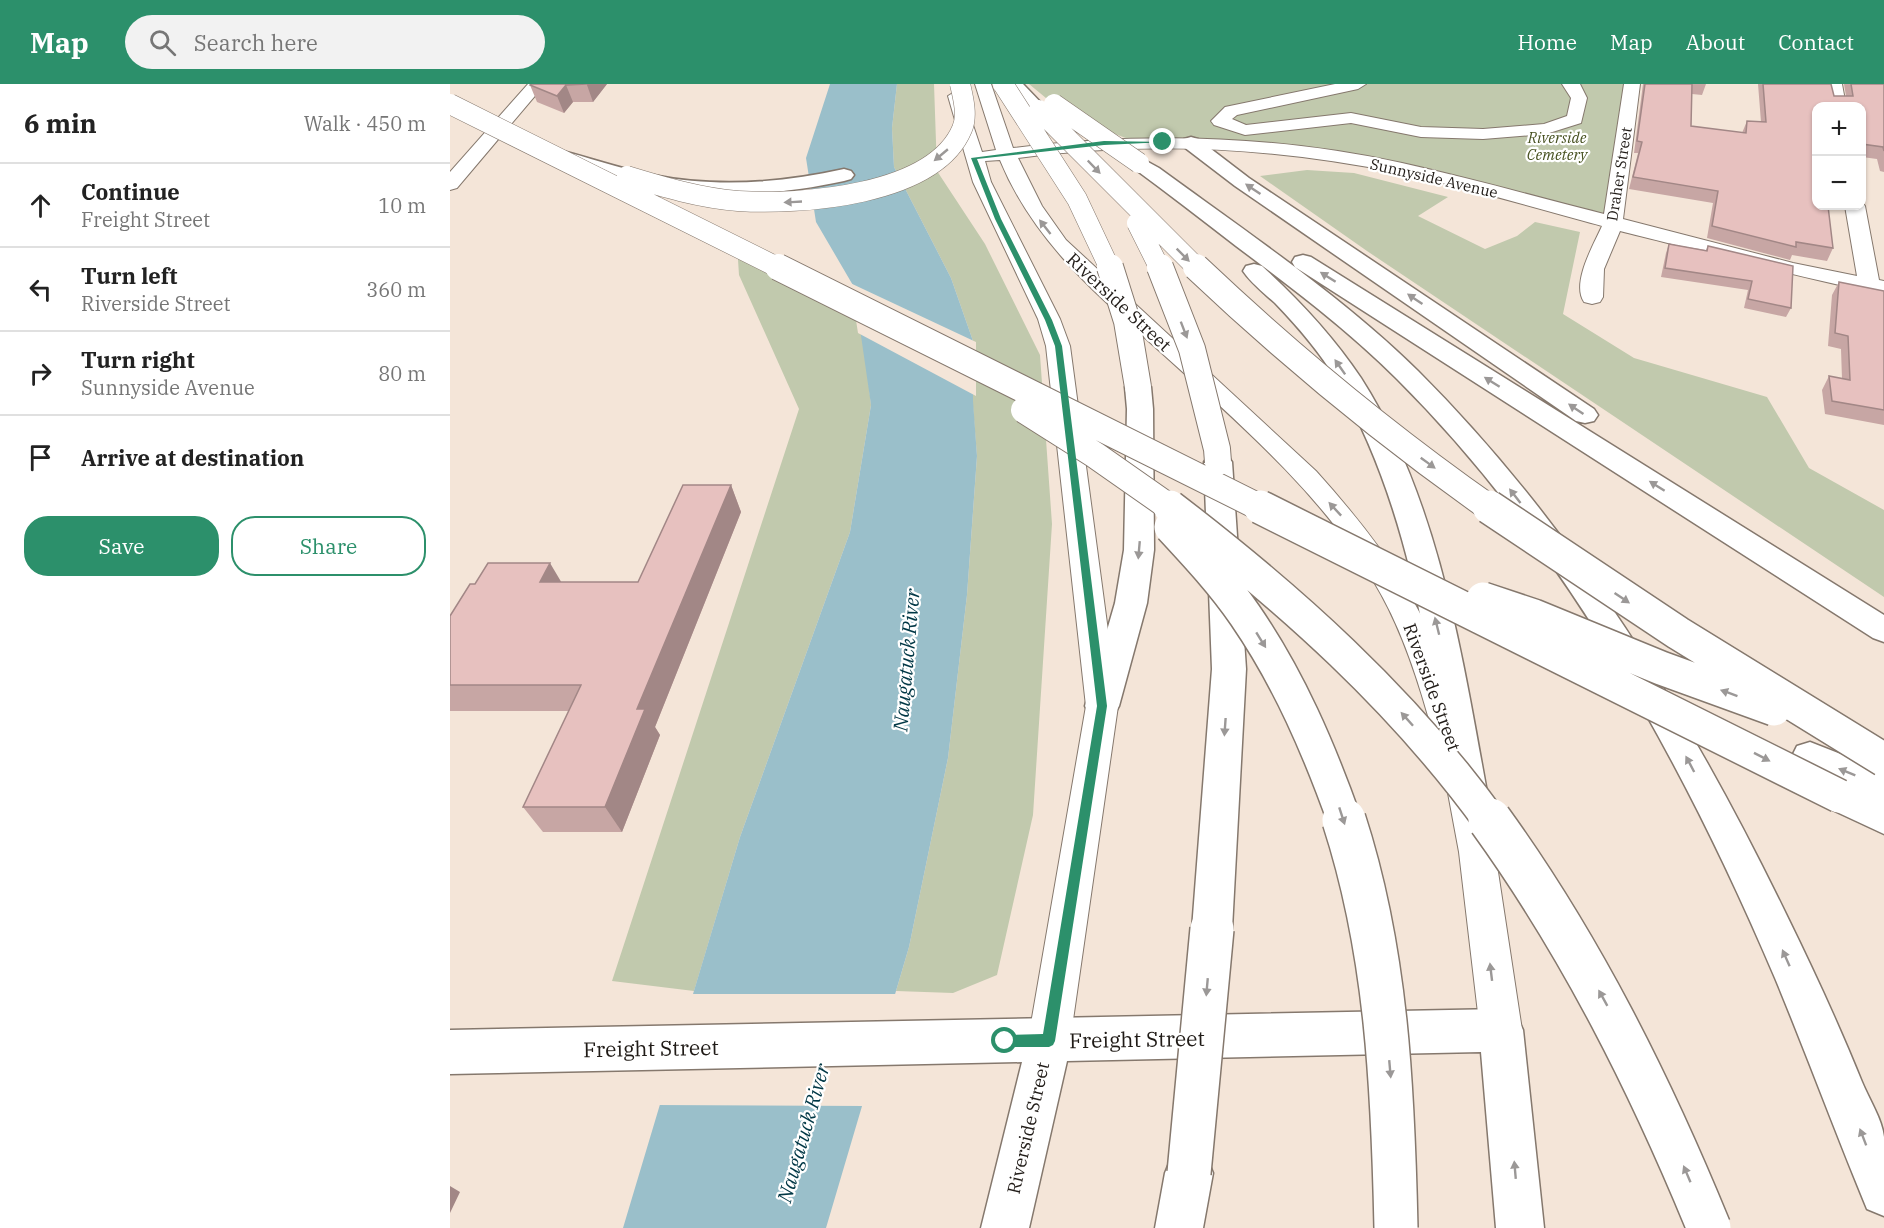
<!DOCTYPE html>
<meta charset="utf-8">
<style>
:root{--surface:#fff;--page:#f2f2f2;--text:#222;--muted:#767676;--line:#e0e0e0;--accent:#2c906b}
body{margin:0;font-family:"IBM Plex Serif",serif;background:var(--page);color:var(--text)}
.controls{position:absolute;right:18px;top:18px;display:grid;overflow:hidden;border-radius:12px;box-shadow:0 2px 4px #0004}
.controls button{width:54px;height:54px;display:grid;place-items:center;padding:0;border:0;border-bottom:2px solid var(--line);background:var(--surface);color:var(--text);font:30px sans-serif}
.stop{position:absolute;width:18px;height:18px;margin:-14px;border:4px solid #2c906b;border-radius:50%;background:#fff}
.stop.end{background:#2c906b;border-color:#fff;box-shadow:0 2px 6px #0008}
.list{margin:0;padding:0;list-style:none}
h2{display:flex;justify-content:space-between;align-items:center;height:78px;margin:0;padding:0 24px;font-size:26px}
h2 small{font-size:20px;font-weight:400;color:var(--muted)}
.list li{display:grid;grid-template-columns:39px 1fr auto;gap:18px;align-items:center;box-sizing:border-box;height:84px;padding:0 24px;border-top:2px solid var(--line)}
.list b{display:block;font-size:22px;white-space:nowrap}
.list p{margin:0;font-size:20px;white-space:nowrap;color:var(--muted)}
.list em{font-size:20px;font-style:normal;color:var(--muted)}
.actions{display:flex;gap:12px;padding:18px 24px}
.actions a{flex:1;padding:14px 0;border:2px solid var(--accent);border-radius:24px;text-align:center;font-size:21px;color:var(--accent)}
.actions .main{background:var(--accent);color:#fff}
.icon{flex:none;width:33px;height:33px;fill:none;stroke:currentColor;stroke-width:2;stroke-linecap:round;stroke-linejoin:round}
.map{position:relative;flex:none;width:1434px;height:1144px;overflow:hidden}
header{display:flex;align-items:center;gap:36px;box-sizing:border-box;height:84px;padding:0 30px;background:var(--accent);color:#fff}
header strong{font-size:28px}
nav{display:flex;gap:33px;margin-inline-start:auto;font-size:21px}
.search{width:420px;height:54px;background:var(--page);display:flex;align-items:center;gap:15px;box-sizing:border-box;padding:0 21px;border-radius:33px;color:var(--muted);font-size:22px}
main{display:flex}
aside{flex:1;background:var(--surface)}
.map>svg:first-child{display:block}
</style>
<header>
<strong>Map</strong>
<div class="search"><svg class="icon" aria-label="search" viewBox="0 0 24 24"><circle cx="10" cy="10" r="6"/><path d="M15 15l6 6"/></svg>Search here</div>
<nav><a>Home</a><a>Map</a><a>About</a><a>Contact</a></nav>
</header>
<main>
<aside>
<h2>6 min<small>Walk · 450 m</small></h2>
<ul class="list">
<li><svg class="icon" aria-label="ahead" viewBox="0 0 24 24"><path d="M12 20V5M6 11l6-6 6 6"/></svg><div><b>Continue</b><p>Freight Street</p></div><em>10 m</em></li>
<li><svg class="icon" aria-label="left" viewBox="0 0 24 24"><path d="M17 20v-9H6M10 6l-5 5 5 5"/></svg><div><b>Turn left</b><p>Riverside Street</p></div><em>360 m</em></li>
<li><svg class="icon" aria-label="right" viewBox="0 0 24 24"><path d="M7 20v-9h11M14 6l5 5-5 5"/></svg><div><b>Turn right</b><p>Sunnyside Avenue</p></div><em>80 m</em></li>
<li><svg class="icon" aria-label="arrive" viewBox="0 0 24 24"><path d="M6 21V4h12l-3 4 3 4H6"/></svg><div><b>Arrive at destination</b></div></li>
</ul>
<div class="actions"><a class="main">Save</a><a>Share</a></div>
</aside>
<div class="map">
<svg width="1434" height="1144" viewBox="0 0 1434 1144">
<rect width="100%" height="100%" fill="#f4e5d8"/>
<path fill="#c1c9ad" d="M447 0H484L487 87 535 160 590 271 602 440 583 731 547 891 503 909 446 907 459 863 498 674 517 511 527 372 523 323V257L501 194 444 83 442 44Z
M579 0H1174L1163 139 996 96 848 69 686 58 647 43 602 19Z
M857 86 904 89 998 113 968 132 1035 165 1067 152 1085 138 1130 148 1113 230 1184 274 1317 313 1359 384 1434 426V513L917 167 810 92Z
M287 160 412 238 421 321 400 448 290 753 244 907 162 897 349 325 289 191Z"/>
<path fill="#9abfca" d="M380 0H447L442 44 444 83 501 194 523 257V317L527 372 517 511 498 674 459 863 376 1144H173L290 753 400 448 421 321 404 203 366 138 356 74Z"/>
<path fill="#f4e5d8" d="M398 198 526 258V312L408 249 401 204Z
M240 910H448L415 1022 207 1021Z"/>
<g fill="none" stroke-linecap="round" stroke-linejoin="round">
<g stroke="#85786d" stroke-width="2">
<path id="minor" d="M78 0H95L7 104 0 106V88Z
M525 0H541L563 64C693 48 824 51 952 79 1020 94 1087 113 1154 130L1174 0H1190L1173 135 1343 179 1407 192 1395 122H1412V118L1415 122 1429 196 1434 197V211C1346 192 1258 169 1170 147L1154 185 1153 213 1150 218 1142 220 1134 218C1121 199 1144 160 1152 142 1084 124 1017 103 949 89 823 63 695 57 568 74L592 122 616 156 866 387C938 467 979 528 1012 632L1007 641 995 645 983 641 978 632C965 586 949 539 924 498 871 410 790 340 715 272 650 213 584 159 550 76L535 77 541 98 610 235 620 262 668 622 620 957 614 972 599 978 584 972 578 957 636 622 596 262 588 235 523 98 498 12 506 7 512 8 532 68 546 66Z
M885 0H916L908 5 787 31 782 35 796 41 901 29 971 43 1033 45 1094 40 1117 32 1121 14 1112 0H1130L1137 14 1131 39 1096 50 1033 55 971 53 901 39 795 51 764 41 761 37 775 23Z
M1376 0H1392L1396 22H1380Z
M1016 694 1028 699 1034 709 1045 768 1072 946 1066 960 1051 966 1036 960 1030 946 1009 768 998 709 1004 699Z"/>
</g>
<g stroke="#85786d" stroke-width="3">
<path id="major" d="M1051 925 1066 931 1073 946 1094 1144H1046L1031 968 617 977 579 1144H531L572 978 0 990V946Z"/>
</g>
<g stroke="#85786d" stroke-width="3">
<path id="highway" d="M554 0H573L598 26 595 30H583Z
M741 53 748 55 799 94 1144 325 1148 331 1144 337 1135 339 1126 337 785 102 734 63 732 59 734 55Z
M105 65C138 73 170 85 203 91 267 104 330 99 394 85L401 87 404 91 401 95 394 97C279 122 209 107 98 75L96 71 98 67Z
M689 73 709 84C794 146 893 213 968 287 1124 443 1240 632 1336 830 1363 885 1389 941 1412 998 1419 1015 1432 1035 1434 1053 1434 1079 1434 1106 1434 1132L1417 1125C1385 1048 1357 971 1325 894 1234 680 1114 461 947 295 898 246 842 204 786 162 752 136 718 109 682 83L679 79 682 75Z
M853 171 861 173 1434 531V558L1423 554 845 183 842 178 845 173Z
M804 180 812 182C849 216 883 252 911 294 990 417 1013 578 1039 719L1033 730 1020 735 1007 730 1001 719C980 576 961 424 887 297 870 268 848 243 825 219 814 209 801 199 793 187L796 182Z
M688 295 697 298 701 303 703 325 704 466 697 519 669 622 664 631 652 635 640 631 635 622 665 519 674 466 677 325 675 303 679 298Z
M768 369 778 372 782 378 796 585 782 845 776 858 762 864 748 858 742 845 762 585 754 378 758 372Z
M1360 658 1434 687V750L1376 723 1371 712 1376 701 1385 698 1347 682 1342 672 1347 662Z
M739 1065 756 1072 763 1089 753 1144H705L715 1089 722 1072Z"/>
</g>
<use href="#minor" fill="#fff" fill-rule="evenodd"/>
<use href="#major" fill="#fff" fill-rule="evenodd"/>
<use href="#highway" fill="#fff" fill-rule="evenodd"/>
<g stroke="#85786d" stroke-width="21" stroke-linecap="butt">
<path id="highway-bridge-far3" d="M553 0 627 115 660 185
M0 20 331 185
M604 20 689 79
M589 26 748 185
M177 92C213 103 250 114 288 117 350 121 484 112 512 45 518 32 513 13 510 0
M687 139 710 185"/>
</g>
<g stroke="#85786d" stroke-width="28" stroke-linecap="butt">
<path id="highway-bridge-far2" d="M328 183 813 425
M660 183 677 237 688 303
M710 183 742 265 767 365 768 378
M746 183C839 271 937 352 1041 425
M574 326 645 371 722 425"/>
</g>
<g stroke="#85786d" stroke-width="36" stroke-linecap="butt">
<path id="highway-bridge-far1" d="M720 423C840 515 952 615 1041 738
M810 423 1389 712
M1039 423 1228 549 1434 676
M721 443C747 471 773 499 795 531 839 595 869 665 895 738
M1033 515 1084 532 1211 584 1324 625"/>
</g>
<g stroke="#85786d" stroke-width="46" stroke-linecap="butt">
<path id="highway-bridge" d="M894 736C937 868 943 1006 946 1144
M1040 736C1131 862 1200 1000 1259 1144
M739 1089 762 845"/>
</g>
<use href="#highway-bridge-far3" stroke="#fff" stroke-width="20"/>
<use href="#highway-bridge-far2" stroke="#fff" stroke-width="26"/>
<use href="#highway-bridge-far1" stroke="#fff" stroke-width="33"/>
<use href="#highway-bridge" stroke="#fff" stroke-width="43"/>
</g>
<path fill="#c7a6a4" d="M157 0 143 18H123L114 29 87 18 80 1Z
M1193 0H1256L1252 11 1242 10 1241 42 1292 49 1297 37 1311 38 1308 0H1381L1384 12H1396L1394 0H1434V88L1430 87 1427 75 1412 73V22H1366V122L1383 164 1377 177 1342 171 1340 176 1257 154 1263 119 1179 105 1188 69H1184Z
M1219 160 1256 166 1258 162 1341 224 1336 233 1294 224 1298 206 1211 193 1216 169Z
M1389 198 1434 207V341L1375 330 1372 306 1379 292 1392 295 1391 265 1378 262 1382 211Z
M281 401 291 428 205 643 210 651 172 748H93L73 723 119 627H0V532L111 498H188Z"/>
<path fill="#a28786" d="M137 0H157L143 18 137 1Z
M116 1 123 18 114 29 107 12Z
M281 401 291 428 205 643 210 651 172 748 155 723 187 625Z
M100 479 116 506 90 498Z
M0 1102 10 1108 0 1129Z"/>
<path fill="#e7c1bf" stroke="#a28786" stroke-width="1.5" d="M81 0H137L116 1 107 12 80 1Z
M1195 0H1242L1241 42 1296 49 1297 37 1316 38 1313 0H1381L1384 12H1403L1401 0H1434V67L1433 63 1412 60V22H1366V122H1378L1383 164 1346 158V163L1262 142 1268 107 1183 93 1192 58 1187 57Z
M1219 160 1257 167 1258 162 1343 182 1341 224 1298 215 1302 197 1215 184Z
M1389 198 1434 207V326L1382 317 1379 292 1400 296 1398 252 1385 249Z
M233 401H281L187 625H195L155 723H73L131 601H0V532L20 500H25L38 479H100L90 498H188Z"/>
<defs><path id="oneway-solid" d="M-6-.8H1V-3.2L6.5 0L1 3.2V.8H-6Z" transform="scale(1.5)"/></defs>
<g fill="#9b9897">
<use href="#oneway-solid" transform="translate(491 71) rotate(140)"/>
<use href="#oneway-solid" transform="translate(644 83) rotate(46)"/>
<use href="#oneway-solid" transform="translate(803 105) rotate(-146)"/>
<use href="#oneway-solid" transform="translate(343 118) rotate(177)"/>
<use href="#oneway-solid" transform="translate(595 143) rotate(-128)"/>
<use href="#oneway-solid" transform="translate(733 171) rotate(45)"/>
<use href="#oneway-solid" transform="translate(878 193) rotate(-148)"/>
<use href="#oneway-solid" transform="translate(965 215) rotate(-146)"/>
<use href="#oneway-solid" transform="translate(734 246) rotate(69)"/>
<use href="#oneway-solid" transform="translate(890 283) rotate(-125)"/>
<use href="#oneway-solid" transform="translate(1042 298) rotate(-148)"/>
<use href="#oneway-solid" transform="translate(1126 325) rotate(-146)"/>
<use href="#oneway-solid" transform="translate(978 379) rotate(36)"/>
<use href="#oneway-solid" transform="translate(1207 402) rotate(-148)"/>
<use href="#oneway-solid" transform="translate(1065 412) rotate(-128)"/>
<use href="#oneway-solid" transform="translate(885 425) rotate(-133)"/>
<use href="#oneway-solid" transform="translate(689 466) rotate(95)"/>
<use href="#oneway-solid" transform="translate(1172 514) rotate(34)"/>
<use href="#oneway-solid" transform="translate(987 542) rotate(-104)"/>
<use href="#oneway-solid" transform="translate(811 556) rotate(58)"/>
<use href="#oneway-solid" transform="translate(1279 609) rotate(-160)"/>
<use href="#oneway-solid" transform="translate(957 635) rotate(-132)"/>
<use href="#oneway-solid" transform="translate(775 643) rotate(94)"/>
<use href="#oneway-solid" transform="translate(1312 673) rotate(27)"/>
<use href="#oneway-solid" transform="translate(1240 680) rotate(-118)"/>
<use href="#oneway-solid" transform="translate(1397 688) rotate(-158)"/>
<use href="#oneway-solid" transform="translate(892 732) rotate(72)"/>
<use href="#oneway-solid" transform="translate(1336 874) rotate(-114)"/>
<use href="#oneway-solid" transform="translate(1041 888) rotate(-97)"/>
<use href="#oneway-solid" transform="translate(757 903) rotate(95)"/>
<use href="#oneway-solid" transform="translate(1153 914) rotate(-119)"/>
<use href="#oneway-solid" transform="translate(940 985) rotate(85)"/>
<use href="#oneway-solid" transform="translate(1413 1053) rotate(-111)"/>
<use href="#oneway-solid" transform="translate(1065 1086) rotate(-95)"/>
<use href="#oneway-solid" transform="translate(1237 1090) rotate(-113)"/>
</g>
<path fill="#2c906b" d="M654 57 716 58 654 61 527 75 551 135 602 236 612 262 657 622 605 957 603 961 599 963H555L551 962 549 957 551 952 555 951 593 950 647 622 605 262 595 236 545 135 521 74Z"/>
<g text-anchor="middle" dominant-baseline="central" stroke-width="4.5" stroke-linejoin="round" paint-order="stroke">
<g font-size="15" font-style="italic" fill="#475120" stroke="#fff">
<text x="1107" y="53">Riverside<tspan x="1107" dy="17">Cemetery</tspan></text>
</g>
<g font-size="15" fill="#201b17" stroke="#fff">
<text transform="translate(1169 90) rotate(-81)">Draher Street</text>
<text transform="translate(984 94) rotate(13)">Sunnyside Avenue</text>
</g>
<g font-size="18" fill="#201b17" stroke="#fff">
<text transform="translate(669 218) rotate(43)">Riverside Street</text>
<text transform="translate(982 603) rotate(70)">Riverside Street</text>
<text transform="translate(578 1044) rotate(-77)">Riverside Street</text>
</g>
<g font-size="20" font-style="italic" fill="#003745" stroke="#fff">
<text transform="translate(456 576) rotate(-85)">Naugatuck River</text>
<text transform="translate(353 1049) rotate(-74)">Naugatuck River</text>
</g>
<g font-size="21" fill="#201b17" stroke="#fff">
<text transform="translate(687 955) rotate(-1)">Freight Street</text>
<text transform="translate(201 964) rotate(-1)">Freight Street</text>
</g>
</g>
</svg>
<div class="controls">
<button>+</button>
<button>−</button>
</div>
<div class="stop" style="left:555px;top:957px"></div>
<div class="stop end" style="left:713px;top:58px"></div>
</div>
</main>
